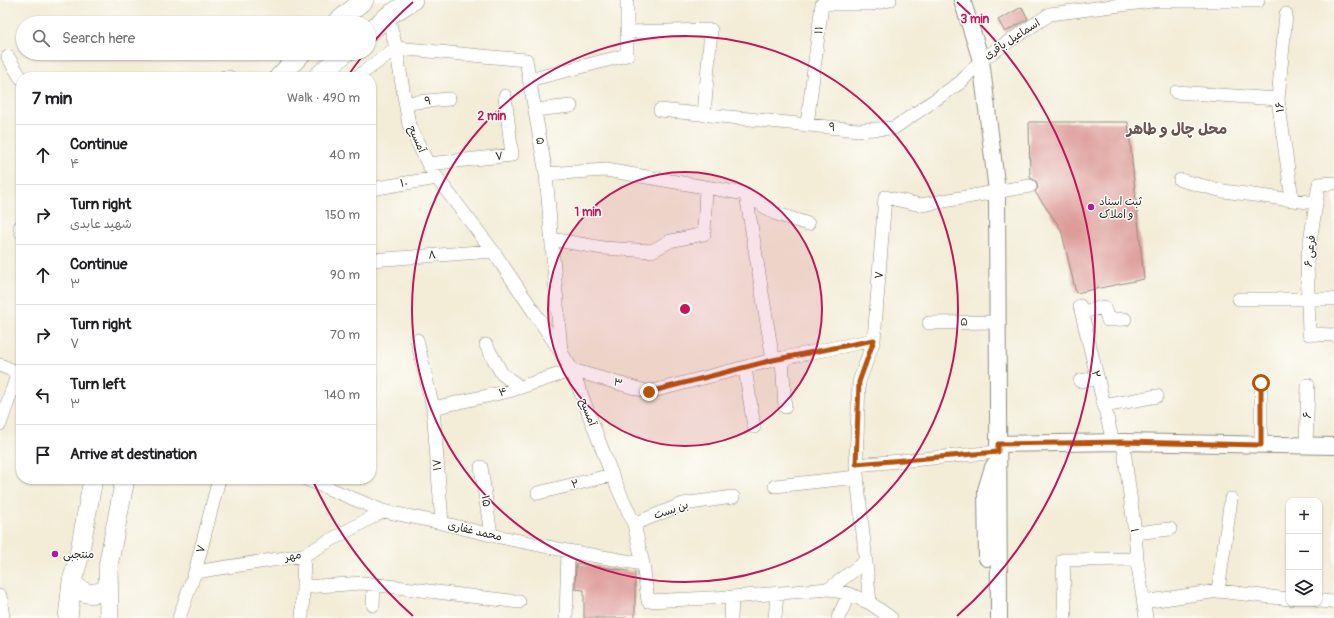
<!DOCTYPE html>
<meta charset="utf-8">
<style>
:root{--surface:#fff;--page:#f2f2f2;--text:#202124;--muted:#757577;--line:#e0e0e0}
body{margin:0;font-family:Pangolin,"Playpen Sans Arabic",sans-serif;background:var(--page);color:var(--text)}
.controls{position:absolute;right:12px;bottom:12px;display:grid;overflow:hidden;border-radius:8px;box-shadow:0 1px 3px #0004}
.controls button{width:36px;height:36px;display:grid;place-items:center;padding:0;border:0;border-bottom:1px solid var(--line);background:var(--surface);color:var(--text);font:20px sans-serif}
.stop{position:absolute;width:12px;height:12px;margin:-9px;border:3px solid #b45309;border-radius:50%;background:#fff}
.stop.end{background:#b45309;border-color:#fff;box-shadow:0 1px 4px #0008}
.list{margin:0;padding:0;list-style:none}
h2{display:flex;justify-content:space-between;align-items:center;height:52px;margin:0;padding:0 16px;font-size:17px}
h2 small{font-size:13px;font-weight:400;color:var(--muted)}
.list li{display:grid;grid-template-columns:26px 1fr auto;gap:12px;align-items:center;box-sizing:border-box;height:60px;padding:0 16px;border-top:1px solid var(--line)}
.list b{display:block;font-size:15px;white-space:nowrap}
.list p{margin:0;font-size:13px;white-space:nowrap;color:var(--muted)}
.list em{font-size:13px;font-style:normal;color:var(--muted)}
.icon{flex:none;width:22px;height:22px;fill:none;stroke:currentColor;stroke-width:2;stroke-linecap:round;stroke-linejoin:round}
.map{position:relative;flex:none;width:1334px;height:618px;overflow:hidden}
.search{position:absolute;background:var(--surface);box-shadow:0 1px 3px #0004;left:16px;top:16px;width:360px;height:44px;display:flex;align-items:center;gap:10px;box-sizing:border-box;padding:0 14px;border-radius:22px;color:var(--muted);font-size:15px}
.panel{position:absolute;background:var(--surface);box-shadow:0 1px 3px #0004;left:16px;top:72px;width:360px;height:412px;border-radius:16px}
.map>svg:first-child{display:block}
</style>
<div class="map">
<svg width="1334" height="618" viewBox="0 0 1334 618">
<rect width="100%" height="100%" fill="#fdfcf7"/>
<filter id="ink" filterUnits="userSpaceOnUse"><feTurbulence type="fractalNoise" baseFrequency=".025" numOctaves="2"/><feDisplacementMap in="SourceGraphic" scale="8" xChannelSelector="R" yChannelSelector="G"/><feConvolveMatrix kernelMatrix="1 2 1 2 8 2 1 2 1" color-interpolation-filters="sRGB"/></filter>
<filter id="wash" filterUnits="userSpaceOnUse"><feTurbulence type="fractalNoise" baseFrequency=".012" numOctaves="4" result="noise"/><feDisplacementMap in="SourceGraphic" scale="16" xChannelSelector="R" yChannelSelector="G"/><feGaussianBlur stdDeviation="0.9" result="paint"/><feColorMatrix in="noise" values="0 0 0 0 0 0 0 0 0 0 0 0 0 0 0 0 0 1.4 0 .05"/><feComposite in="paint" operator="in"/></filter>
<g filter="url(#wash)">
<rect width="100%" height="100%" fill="#f3edd8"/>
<g id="blocks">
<path fill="#dd9b99" d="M1022 7 1028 19 1005 32 998 20Z
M1029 122H1128L1144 279 1076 293 1061 229 1035 192 1038 188 1036 181 1033 179 1030 178Z
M576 563 635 572V618H584V590L575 589Z"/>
</g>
</g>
<g filter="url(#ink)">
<use href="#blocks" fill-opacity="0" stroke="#8f8c82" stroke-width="1"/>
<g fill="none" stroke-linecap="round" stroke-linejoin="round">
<g stroke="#8f8c82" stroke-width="14">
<path id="minor" d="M1286 14 1278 99 1292 199
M388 16 396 48 409 125 428 164 437 178 493 251 561 352 572 370 612 475 634 524 643 564 648 601 732 597 829 589 849 594 870 603 891 618
M627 32 711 30 704 115
M8 57 21 78
M224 77H229
M357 77 396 48 526 60 546 174 561 351
M529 80 627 55V0
M1176 92 1278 99
M406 103 449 99
M535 110 571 106
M660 110 858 130 894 128 961 82 981 60 1050 14 1152 1H1258
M807 125 822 4H872L890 0
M428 164 512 155 505 96
M546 174 606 170 746 194 774 213 808 224
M1180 180 1223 191 1316 203
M1334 183 1319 184 1307 261 1309 334 1334 335
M371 189 437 178
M746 194 773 360
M21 226 20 227 21 232
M551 239 603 248 652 251 670 241 704 234 706 187
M371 260 493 251
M1239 299H1334
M1080 306 1113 442
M1082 312 1104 307 1108 320 1125 319
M929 323 998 322
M417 340 433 408 442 523
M486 345 502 374 520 387
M782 358 785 407
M0 365 21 374
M745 368 754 427
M1080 381 1097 378
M1261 383V445
M1104 406 1157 396
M433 408 509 391 572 370 649 392 773 360 874 340
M0 424 18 373
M1123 442 1135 533 1137 559 1146 618
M1306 445 1308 385
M856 465 998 452
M481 467 491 535
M306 479 383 511 442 523 491 535 568 551 643 564
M775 486 857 477
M538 493 612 475
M634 524 683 504 733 497
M1135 533 1170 529
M195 572 304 555 383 511
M303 587 363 583 519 602
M829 589 866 561
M1218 591 1231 499
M0 596 3 618
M1319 601 1334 602
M1143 602 1218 591 1289 599
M870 603 856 465 859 382 874 340 885 197 921 205 1030 186
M373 605 374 584
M179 618 195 572 219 479
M302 618 304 555
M566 618 568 551
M731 618 732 597
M775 618 777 594
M838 618 849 594
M1065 618 1063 560 1137 559"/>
</g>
<g stroke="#8f8c82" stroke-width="18">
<path id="major" d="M962 0 981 60 997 191 999 618
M998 444 1123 442 1334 446
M987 558 986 490 993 467"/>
</g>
<g stroke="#8f8c82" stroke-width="20">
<path id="highway" d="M336 23 364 0
M369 32 388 16 413 0
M279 77 302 53
M317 77 345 53
M72 581C81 596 97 597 109 586
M68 618 72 581 78 561 93 479
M109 618 108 566 125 479"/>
</g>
<use href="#minor" stroke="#fff" stroke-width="13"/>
<use href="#major" stroke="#fff" stroke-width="16"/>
<use href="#highway" stroke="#fff" stroke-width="19"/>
</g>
</g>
<g fill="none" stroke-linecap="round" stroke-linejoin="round" filter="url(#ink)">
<path stroke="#b45309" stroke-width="5" d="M649 392 773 360 874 340 859 382 856 464 998 452V444L1123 442 1261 445V383"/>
</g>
<circle cx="685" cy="309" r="137" fill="#c2185b" fill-opacity=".12"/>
<g fill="none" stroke="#c2185b" stroke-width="2">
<circle cx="685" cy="309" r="137"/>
<circle cx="685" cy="309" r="273"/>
<path d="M413 616A410 410 0 0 1 312 479M347 77A410 410 0 0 1 364 54M371 45A410 410 0 0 1 413 2M957 2A410 410 0 0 1 957 616"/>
</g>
<g fill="#b5179e" stroke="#fdfcf7" stroke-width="1.5">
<circle cx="1091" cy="207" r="4"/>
<circle cx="55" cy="554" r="4"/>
</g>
<g text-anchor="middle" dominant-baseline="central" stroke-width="3" stroke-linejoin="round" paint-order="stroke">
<g font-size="11" fill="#2b2b2b" stroke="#fdfcf7">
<text transform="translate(819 30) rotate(-83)">۱۱</text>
<text transform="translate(1012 39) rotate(-33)">اسماعیل باقری</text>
<text transform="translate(428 101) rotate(-5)">۹</text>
<text transform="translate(1280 107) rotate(-96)">۱۶</text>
<text transform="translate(832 127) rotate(7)">۹</text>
<text transform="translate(417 139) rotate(66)">آمسیح</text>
<text transform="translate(540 141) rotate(80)">۵</text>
<text transform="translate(499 156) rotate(-6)">۷</text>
<text transform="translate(404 183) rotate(-9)">۱۰</text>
<text transform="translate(1310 251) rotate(-84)">فرعی ۶</text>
<text transform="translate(432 255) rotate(-4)">۸</text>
<text transform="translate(879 275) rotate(-86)">۷</text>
<text transform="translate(964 322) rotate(-1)">۵</text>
<text transform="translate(1096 374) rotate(77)">۲</text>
<text transform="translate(618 383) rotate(16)">۳</text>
<text transform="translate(503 392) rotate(-14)">۴</text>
<text transform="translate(588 412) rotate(69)">آمسیح</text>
<text transform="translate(1307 415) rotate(-88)">۶</text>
<text transform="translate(437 465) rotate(-95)">۱۷</text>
<text transform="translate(575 484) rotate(-14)">۲</text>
<text transform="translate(486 501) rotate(82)">۱۵</text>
<text transform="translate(671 510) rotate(-19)">بن بست</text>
<text transform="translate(1135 530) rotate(-97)">۱</text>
<text transform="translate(475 531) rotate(13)">محمد غفاری</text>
<text transform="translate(201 549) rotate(-75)">۷</text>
<text transform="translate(293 556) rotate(-11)">مهر</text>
</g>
<g font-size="11" fill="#2b2b2b" stroke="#fdfcf7" text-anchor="start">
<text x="1099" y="201">ثبت اسناد<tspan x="1099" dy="13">و املاک</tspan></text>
<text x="63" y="554">منتجبی</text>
</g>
<g font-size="15" font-weight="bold" fill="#695252" stroke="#fdfcf7">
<text x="1177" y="129">محل چال و طاهر</text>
</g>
</g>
<circle cx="685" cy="309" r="6" fill="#c2185b" stroke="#fdfcf7" stroke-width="2"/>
<g font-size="12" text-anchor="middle" font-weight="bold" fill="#c2185b" stroke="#fdfcf7" stroke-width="3" stroke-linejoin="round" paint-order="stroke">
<text x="975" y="23">3 min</text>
<text x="492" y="120">2 min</text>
<text x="588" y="216">1 min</text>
</g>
</svg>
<div class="controls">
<button>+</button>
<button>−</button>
<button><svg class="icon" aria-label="layers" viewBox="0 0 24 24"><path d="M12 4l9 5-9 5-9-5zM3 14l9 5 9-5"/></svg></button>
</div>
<div class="stop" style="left:1261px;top:383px"></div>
<div class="stop end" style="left:649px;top:392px"></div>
<div class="search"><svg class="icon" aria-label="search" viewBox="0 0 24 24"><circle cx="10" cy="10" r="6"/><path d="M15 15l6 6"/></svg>Search here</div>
<section class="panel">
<h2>7 min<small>Walk · 490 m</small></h2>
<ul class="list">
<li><svg class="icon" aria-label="ahead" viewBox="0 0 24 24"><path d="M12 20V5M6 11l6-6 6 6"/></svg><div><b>Continue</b><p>۴</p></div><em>40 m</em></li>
<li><svg class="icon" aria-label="right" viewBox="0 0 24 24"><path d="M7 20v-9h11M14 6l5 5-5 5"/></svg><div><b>Turn right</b><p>شهید عابدی</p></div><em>150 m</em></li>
<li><svg class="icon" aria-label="ahead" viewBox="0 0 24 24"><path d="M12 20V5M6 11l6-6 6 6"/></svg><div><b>Continue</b><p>۳</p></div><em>90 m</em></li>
<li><svg class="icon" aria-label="right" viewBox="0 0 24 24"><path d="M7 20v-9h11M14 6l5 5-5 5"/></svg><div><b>Turn right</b><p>۷</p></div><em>70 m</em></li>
<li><svg class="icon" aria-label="left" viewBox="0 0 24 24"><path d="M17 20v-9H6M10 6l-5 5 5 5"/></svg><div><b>Turn left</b><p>۳</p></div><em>140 m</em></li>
<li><svg class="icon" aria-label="arrive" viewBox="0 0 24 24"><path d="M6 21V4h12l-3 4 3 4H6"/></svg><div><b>Arrive at destination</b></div></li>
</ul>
</section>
</div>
